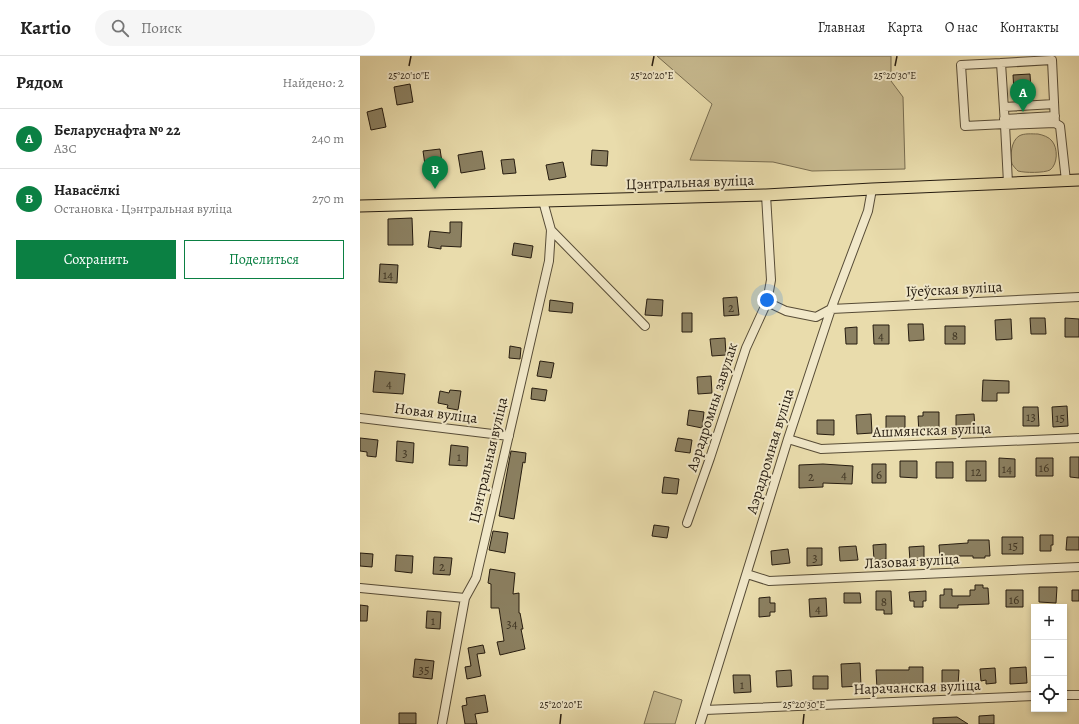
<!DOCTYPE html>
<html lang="ru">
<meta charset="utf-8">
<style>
:root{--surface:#fff;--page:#f6f6f6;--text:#222;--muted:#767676;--line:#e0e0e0;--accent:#0b8043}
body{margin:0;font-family:Alegreya,serif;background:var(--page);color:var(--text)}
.controls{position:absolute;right:12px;bottom:12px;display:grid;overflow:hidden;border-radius:0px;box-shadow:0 2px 6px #0003}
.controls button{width:36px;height:36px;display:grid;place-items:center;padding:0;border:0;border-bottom:1px solid var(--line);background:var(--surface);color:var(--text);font:20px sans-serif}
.you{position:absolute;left:407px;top:244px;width:14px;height:14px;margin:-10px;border:3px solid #fff;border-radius:50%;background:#1a73e8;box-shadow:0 0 0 6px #1a73e833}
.badge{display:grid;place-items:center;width:26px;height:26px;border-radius:50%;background:var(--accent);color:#fff;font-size:13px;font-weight:700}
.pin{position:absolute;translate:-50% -33px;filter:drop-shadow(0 1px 2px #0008)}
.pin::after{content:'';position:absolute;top:21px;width:14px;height:12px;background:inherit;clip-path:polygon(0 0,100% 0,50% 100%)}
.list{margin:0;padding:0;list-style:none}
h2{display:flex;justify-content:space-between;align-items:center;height:52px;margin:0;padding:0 16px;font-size:17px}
h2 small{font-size:13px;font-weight:400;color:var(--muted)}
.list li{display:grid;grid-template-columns:26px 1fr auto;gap:12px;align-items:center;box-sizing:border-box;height:60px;padding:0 16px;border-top:1px solid var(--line)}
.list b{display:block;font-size:15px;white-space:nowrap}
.list p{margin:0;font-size:13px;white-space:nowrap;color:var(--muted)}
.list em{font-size:13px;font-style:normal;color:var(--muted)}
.actions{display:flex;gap:8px;padding:12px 16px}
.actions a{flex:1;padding:9px 0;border:1px solid var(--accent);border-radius:0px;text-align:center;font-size:14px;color:var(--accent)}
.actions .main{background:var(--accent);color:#fff}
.icon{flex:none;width:22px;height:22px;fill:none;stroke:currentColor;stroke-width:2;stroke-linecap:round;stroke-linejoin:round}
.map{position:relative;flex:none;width:719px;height:668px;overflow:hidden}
header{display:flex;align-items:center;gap:24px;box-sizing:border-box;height:56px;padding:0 20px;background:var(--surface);border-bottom:1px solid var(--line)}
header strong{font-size:19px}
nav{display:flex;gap:22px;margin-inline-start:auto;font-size:14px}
.search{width:280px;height:36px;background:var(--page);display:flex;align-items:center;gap:10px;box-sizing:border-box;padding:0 14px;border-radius:22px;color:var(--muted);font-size:15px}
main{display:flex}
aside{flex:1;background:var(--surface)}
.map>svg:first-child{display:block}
</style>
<header>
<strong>Kartio</strong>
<div class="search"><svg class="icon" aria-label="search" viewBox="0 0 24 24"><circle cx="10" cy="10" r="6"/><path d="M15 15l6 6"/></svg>Поиск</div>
<nav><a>Главная</a><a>Карта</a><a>О нас</a><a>Контакты</a></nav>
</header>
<main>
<aside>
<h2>Рядом<small>Найдено: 2</small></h2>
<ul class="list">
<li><span class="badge">A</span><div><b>Беларуснафта № 22</b><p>АЗС</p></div><em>240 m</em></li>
<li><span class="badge">B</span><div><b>Навасёлкі</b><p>Остановка · Цэнтральная вуліца</p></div><em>270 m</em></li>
</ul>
<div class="actions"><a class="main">Сохранить</a><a>Поделиться</a></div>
</aside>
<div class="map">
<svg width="719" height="668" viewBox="0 0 719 668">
<rect width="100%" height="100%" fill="#e9dcac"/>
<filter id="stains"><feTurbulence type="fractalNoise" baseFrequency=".005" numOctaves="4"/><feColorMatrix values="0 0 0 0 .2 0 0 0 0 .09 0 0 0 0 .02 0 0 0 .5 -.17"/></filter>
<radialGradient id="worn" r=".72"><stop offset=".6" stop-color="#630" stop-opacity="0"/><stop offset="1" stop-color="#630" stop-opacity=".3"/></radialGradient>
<path fill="#c8bb91" stroke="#776c50" d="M297 0H531V25L543 41 545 113 452 115 413 106 330 104 352 48Z
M678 78C683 79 689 81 692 85 698 92 698 108 690 114 684 117 665 117 658 115 656 113 654 111 652 108 650 100 651 85 659 80 664 77 672 78 678 78Z
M294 635 322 644 315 668H284Z"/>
<path fill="#8b8061" stroke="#261c10" d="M670 18 671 35H668V44L658 45 657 35H654L653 19Z
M50 28 53 46 37 49 34 31Z
M22 52 26 71 11 74 7 56Z
M80 93 83 113 66 116 63 95Z
M232 94 248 95 247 110 231 109Z
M122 95 125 113 101 117 98 99Z
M154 103 156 117 143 118 141 104Z
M203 106 206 121 189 124 186 109Z
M52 162 53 189H28V163Z
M90 166H102L101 191 81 190V193L68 191 70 175 90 177Z
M154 187 173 190 171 202 152 199Z
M20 208 38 209 37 227 19 226Z
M377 241 379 259 364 260 363 242Z
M287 243 303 244 302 260 285 259Z
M190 244 213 247 212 257 189 255Z
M322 257H332V276H322Z
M670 262H685L686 278H671Z
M705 262 719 263V281H705Z
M651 263 652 283 636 284 635 264Z
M548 268H563L564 284 549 285Z
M513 269H529V288H514Z
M585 270H605V288H585Z
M497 271V288H486L485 272Z
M365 282 366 299 352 300 350 283Z
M150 290 161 292 160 303 149 302Z
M180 305 194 307 191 322 177 320Z
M15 315 45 318 43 338 13 336Z
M351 320 352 337 338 338 337 321Z
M623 324 649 325V337H637V345H622Z
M172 332 187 334 185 345 171 343Z
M90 334 101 335 98 354 87 352 88 349 78 347 80 335 89 337Z
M707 350 708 370 693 371 692 351Z
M663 351H678L679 370H663Z
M329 354 344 356 342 372 327 369Z
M563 356H579V373H568V378H559L558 360H563Z
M511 358 512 377 497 378 496 359Z
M614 358 615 373H596V359Z
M526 360H545V375H526Z
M457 364H474V379L457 378Z
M0 382 18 384 16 401 7 400V396L0 395Z
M318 382 332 384 330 397 315 395Z
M37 385 54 387 53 407 36 405Z
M91 389 108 391 107 410 89 409Z
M151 395 166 397 165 407 163 406 154 463 139 460Z
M710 401H719V422L710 421Z
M639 402 655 403V421H639Z
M676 402H693V420H676Z
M540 405H557V422L540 421Z
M606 405H626V425H606Z
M576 406H593V422H576Z
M463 408 493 410 492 428 463 427V431L439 432V409Z
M512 408H526V427H512Z
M304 421 319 423 317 438 302 437Z
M294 469 309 471 307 482 292 480Z
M133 475 148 477 145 497 129 494Z
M680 479H693V489H691V495H680Z
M642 481H663V498H642Z
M707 481H719V494H706Z
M608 484H629L630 500H625V502H613V500H598V502L580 503 579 489 608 487Z
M526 488V503L514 504 513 489Z
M496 490 498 504 480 505 479 491Z
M564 490V504L550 505 549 491Z
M447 492H462V509L447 510Z
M428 493 430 507 412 509 411 495Z
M0 497 13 498 12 511 0 510Z
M36 499 53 500 52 517 35 515Z
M74 501 92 502 90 519 73 518Z
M130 513 155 517 153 538 159 537V557H160L163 573H161L165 593 140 599 137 586 144 585 139 552H131V528L128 527Z
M615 529H623V532H628L629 548 598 549V552H580V539H584V533H592V540H610V534H615Z
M679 531H697L696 547 679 546Z
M646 534H663V551H646Z
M712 534H719V545H712Z
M516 535H531L532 558H524V554H516Z
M566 535V545H563V551H554V545H550L549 536Z
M484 537H500L501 547H484Z
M410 541V547H415V556H410V560L399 561V542Z
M466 542 467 560 450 561 449 543Z
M0 549 8 550 7 565H0Z
M67 555 81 556 80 573 66 572Z
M123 589 125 597 117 598 121 620 107 623 105 611 111 610 108 592Z
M55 603 74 605 72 623 53 621Z
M500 607 501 630 482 631 481 608Z
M549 611H563V630H549V629H532V633H517L516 614H549Z
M666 611 667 627 650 628V612Z
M635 612 636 627 626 628V624L621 625 620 613Z
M431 614 432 630 417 631 416 615Z
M582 614H599L598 630H582Z
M373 619H390L391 636 374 637Z
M453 620H468V633H453Z
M125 639 128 656 115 658 117 668H105L102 650 107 649 106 642Z
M39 657H56V668H39Z
M634 659V668H619V660Z
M597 661 608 668H573V662Z"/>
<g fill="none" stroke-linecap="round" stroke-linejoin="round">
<g stroke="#574c37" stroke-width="10">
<path id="minor" d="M641 7 601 9 605 70 645 68
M644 51 694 48
M644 63 695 60
M645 69 641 7 692 4 695 67
M648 127 645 69 695 67 700 70 706 125
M191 174 285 270
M407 246 426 255 456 261 471 253 719 241
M0 362 149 380
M428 383 461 393 719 382
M327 467 350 402 386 292 407 246 411 224 406 139
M387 518 409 525 719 511
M0 532 105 542
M704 639H719
M345 654 674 640
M82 668 105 542 116 522 189 205 191 174 183 145
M340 668 428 383 471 253 508 155 512 133"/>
</g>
<g stroke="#261c10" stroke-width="13">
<path id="major" d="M0 150 406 139 512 133 719 124"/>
</g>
<use href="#minor" stroke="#f1e8c9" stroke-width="8"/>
<use href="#major" stroke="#e9dcac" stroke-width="11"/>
</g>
<path fill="none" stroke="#261c10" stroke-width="1.5" d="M49 10 51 0M292 10 294 0M535 10 537 0M200 668 201 658M443 668 444 658"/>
<g text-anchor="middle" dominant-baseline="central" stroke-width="4" stroke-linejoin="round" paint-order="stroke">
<g font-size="13" fill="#3f3524">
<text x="28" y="218">14</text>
<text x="371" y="251">2</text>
<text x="521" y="279">4</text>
<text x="595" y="279">8</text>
<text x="29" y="327">4</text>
<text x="671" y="360">13</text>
<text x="700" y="361">15</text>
<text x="45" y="396">3</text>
<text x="99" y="400">1</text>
<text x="684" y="411">16</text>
<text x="647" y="412">14</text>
<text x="616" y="415">12</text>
<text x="484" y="418">4</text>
<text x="519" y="418">6</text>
<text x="451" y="420">2</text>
<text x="653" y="489">15</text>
<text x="455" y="501">3</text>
<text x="82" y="510">2</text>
<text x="654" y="543">16</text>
<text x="524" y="545">8</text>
<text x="458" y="552">4</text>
<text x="73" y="564">1</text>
<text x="152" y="567">34</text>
<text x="64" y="613">35</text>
<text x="382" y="628">1</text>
</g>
<g font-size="15" fill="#261c10" stroke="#f1e8c9">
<text transform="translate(330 126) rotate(-2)">Цэнтральная вуліца</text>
<text transform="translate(594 233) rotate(-3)">Іўеўская вуліца</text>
<text transform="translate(352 351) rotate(-72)">Аэрадромны завулак</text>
<text transform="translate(76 357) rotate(7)">Новая вуліца</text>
<text transform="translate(572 374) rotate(-2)">Ашмянская вуліца</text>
<text transform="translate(410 395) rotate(-73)">Аэрадромная вуліца</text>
<text transform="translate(128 404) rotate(-77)">Цэнтральная вуліца</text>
<text transform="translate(552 505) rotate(-3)">Лазовая вуліца</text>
<text transform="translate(557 631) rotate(-2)">Нарачанская вуліца</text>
</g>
</g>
<g font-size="10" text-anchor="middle" fill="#261c10" stroke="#f1e8c9" stroke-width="4" stroke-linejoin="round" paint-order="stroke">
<text x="49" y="23">25°20'10"E</text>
<text x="292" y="23">25°20'20"E</text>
<text x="535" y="23">25°20'30"E</text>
<text x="201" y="652">25°20'20"E</text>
<text x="444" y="652">25°20'30"E</text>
</g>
<rect width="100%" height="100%" filter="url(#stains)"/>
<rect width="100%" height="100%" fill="url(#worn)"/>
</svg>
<div class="controls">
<button>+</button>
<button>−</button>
<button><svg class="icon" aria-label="locate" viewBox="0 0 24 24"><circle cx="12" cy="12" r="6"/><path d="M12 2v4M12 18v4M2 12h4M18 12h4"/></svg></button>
</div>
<div class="you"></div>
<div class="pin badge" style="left:663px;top:56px">A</div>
<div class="pin badge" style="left:75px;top:133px">B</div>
</div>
</main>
